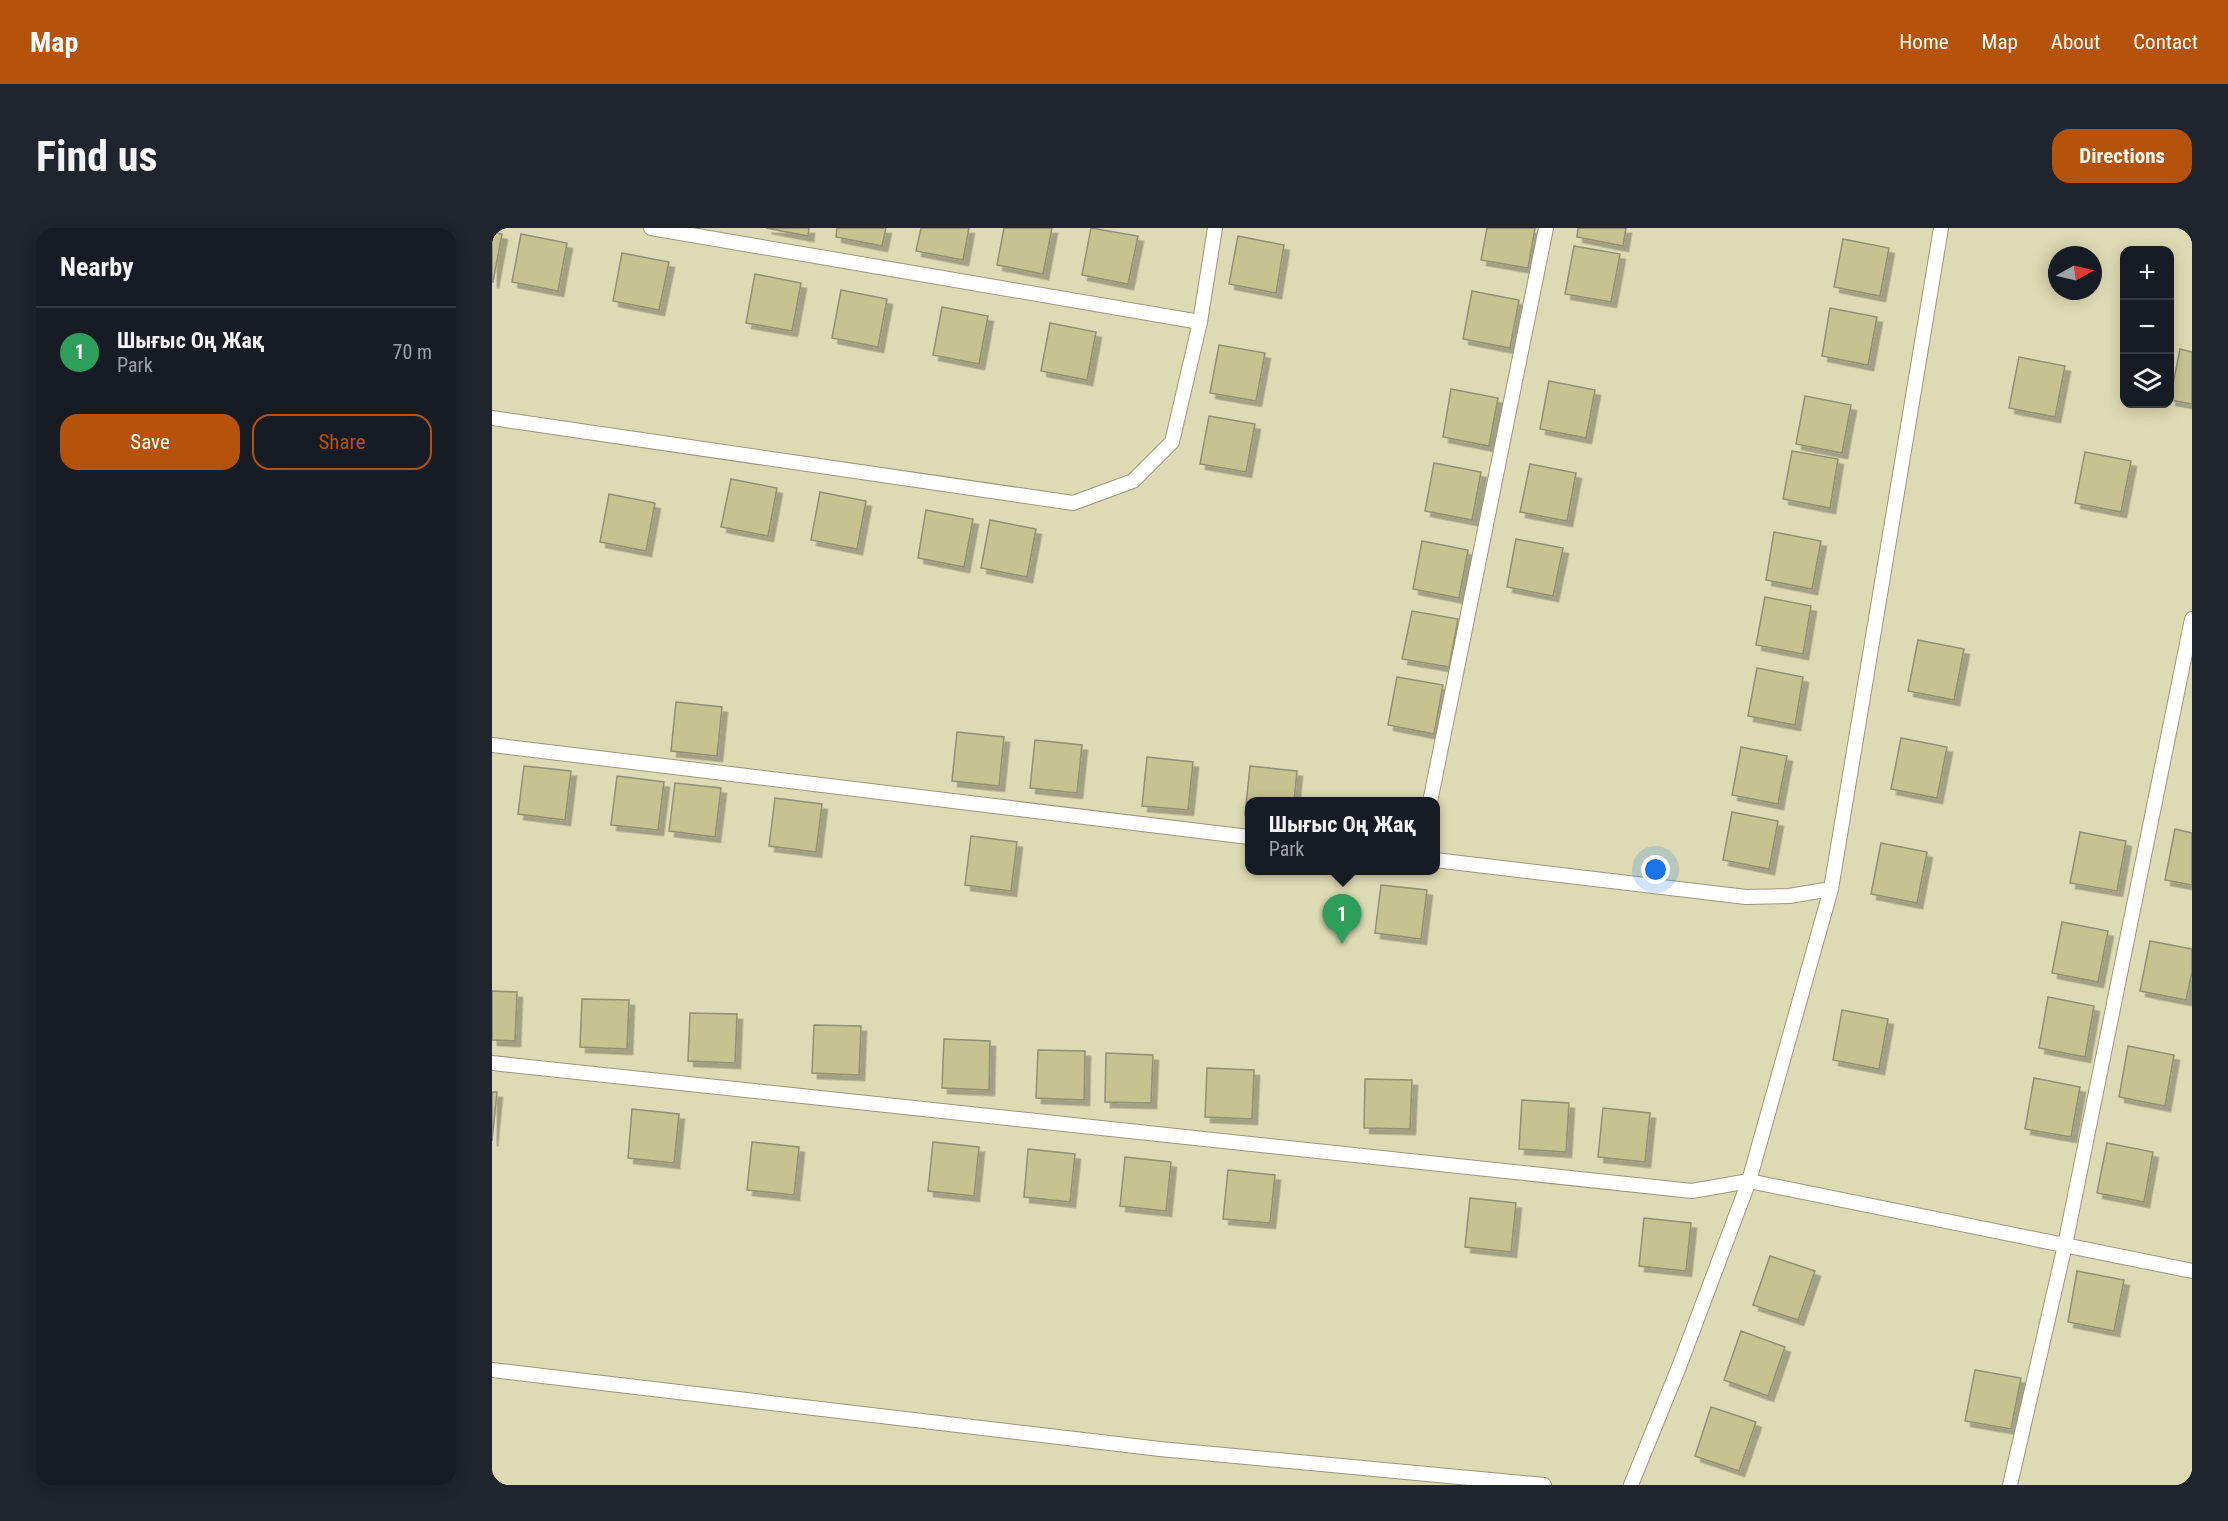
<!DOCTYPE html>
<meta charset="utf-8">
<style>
:root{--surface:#171b24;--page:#20242c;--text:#f1f3f6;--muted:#9ea1a6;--line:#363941;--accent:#b45309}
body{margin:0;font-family:"Roboto Condensed",sans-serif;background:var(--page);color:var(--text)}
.controls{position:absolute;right:18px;top:18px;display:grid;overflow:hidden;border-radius:12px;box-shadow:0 3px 15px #0003}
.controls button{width:54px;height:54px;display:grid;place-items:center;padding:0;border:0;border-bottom:2px solid var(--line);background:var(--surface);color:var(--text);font:30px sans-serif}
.compass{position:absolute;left:1556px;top:18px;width:54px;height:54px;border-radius:50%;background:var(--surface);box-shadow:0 3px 15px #0003;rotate:82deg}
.you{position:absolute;left:1164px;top:642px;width:21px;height:21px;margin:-15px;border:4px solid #fff;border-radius:50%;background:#1a73e8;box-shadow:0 0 0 9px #1a73e833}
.badge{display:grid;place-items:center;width:39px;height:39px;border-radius:50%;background:var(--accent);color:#fff;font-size:20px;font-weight:700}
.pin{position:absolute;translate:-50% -50px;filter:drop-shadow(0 2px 3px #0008)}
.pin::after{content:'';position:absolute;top:32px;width:21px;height:18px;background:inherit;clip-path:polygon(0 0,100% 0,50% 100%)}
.popup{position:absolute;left:753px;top:569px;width:195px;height:78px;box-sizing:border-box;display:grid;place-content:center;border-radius:12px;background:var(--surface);filter:drop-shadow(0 2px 4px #0005);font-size:20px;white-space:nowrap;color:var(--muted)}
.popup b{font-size:22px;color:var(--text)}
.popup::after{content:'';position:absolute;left:50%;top:100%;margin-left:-12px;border:12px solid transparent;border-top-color:var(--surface)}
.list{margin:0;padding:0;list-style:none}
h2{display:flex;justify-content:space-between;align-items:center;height:78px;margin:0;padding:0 24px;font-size:26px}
h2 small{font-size:20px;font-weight:400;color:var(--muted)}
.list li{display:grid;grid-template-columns:39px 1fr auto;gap:18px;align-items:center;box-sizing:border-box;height:90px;padding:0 24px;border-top:2px solid var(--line)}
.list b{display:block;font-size:22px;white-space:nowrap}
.list p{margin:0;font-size:20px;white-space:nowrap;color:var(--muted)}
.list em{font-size:20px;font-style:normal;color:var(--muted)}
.actions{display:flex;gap:12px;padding:18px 24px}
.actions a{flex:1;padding:14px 0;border:2px solid var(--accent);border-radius:18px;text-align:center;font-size:21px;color:var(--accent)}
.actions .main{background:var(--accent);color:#fff}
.icon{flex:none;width:33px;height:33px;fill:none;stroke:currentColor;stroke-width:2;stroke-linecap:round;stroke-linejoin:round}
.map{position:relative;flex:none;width:1700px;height:1257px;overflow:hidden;border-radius:18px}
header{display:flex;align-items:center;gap:36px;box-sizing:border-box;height:84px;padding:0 30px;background:var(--accent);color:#fff}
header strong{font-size:28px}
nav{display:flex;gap:33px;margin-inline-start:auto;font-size:21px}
.intro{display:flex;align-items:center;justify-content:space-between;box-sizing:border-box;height:144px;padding:0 36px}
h1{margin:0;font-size:42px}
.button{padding:15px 27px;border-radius:18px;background:var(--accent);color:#fff;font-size:21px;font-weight:700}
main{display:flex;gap:36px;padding:0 36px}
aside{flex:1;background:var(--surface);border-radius:18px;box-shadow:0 3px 15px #0003}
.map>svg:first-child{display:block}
</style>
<header>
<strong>Map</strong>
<nav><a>Home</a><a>Map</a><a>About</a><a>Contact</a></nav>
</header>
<div class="intro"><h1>Find us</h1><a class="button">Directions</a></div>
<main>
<aside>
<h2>Nearby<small></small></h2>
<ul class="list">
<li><span class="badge" style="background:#2e9e5b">1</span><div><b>Шығыс Оң Жақ</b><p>Park</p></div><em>70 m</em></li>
</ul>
<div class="actions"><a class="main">Save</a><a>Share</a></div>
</aside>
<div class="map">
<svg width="1700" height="1257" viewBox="0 0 1700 1257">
<defs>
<filter id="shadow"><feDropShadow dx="5.5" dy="5.5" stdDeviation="0" flood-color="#0004"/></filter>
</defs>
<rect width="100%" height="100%" fill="#fffde6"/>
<path fill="#dddbb3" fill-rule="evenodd" d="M0 0H1700V1257H0ZM1632 22H1678V176H1632ZM1565 27H1601V63H1565ZM757 574H943V642H757Z"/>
<path fill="#c7c391" stroke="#918f74" stroke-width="1.5" filter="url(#shadow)" d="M274 0H317L316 8Z
M345 0H394L390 18 344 9Z
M429 0H477L471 32 424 23Z
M512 0H560L551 46 505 37Z
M599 0 646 8 636 56 590 47Z
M995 0H1043L1036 40 989 32Z
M1086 0H1134L1131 18 1085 9Z
M0 4 10 6 1 54H0Z
M29 6 75 15 66 63 20 54Z
M746 8 792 17 784 65 737 56Z
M1351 11 1397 20 1388 68 1342 59Z
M1082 18 1128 26 1119 74 1073 66Z
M130 25 177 34 167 82 121 73Z
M263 46 309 55 300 103 254 95Z
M349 62 395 71 386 119 340 110Z
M980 63 1027 72 1018 120 971 111Z
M450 79 496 88 487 136 441 127Z
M1338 80 1385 89 1376 137 1330 128Z
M558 95 604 104 595 152 549 143Z
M727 117 773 125 764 173 718 165Z
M1688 121 1700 124V176L1678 172Z
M1527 129 1573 138 1563 189 1517 180Z
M1057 153 1103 162 1094 210 1048 201Z
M959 161 1006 170 997 218 951 209Z
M1313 168 1359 177 1350 225 1304 216Z
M717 188 763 196 754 244 708 236Z
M1300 223 1346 231 1338 280 1291 271Z
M1593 224 1639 233 1629 284 1583 275Z
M942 235 989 244 980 292 933 283Z
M1038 236 1084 245 1075 293 1028 284Z
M239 251 285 260 276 308 229 299Z
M328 264 374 273 365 321 319 312Z
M117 266 163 275 154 323 108 314Z
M434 282 481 291 472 339 426 330Z
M498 292 544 301 535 349 489 340Z
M1282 304 1329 313 1320 361 1274 352Z
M1024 311 1071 320 1061 368 1015 359Z
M930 313 976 322 967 370 921 361Z
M1273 369 1319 378 1311 426 1264 417Z
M920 383 966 391 957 439 910 431Z
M1426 412 1472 421 1462 472 1416 463Z
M1265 440 1311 449 1303 497 1256 488Z
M905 449 951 457 942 506 896 497Z
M184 474 230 479 225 528 179 523Z
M465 504 512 509 507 558 460 553Z
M1409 510 1455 519 1445 570 1399 561Z
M543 512 590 517 585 565 538 560Z
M1249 519 1295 528 1286 576 1240 567Z
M655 529 701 534 696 582 650 578Z
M32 538 79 543 73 592 26 586Z
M758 538 805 543 802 574H757V587H753Z
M125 548 172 554 166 602 119 597Z
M183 555 229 560 223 609 177 603Z
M283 570 330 576 324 624 277 618Z
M1240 584 1286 593 1277 641 1231 632Z
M1683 601 1700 605V657L1673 652Z
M1588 604 1634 613 1625 663 1578 655Z
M479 608 525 614 519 663 473 657Z
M1389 615 1435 624 1425 675 1379 666Z
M889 657 935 662 929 711 883 705Z
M1570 694 1616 703 1606 754 1560 745Z
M1658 713 1700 721V744L1694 772 1648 763Z
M0 763 25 764 23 813 0 812Z
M1556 769 1602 778 1593 829 1547 820Z
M90 771 137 772 135 821 88 819Z
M1350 782 1396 791 1387 841 1341 832Z
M198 785 245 786 243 835 196 833Z
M322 797 369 798 367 847 320 845Z
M452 811 498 813 497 862 450 860Z
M1636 818 1682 827 1673 878 1627 869Z
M546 822 593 823 592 872 544 870Z
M614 825 661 827 659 875 613 874Z
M715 840 762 842 760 891 713 889Z
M1542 850 1588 859 1579 909 1533 901Z
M873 851 920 852 918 901 872 900Z
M0 864H5L0 913Z
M1030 872 1077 875 1074 924 1027 921Z
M1111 880 1158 885 1153 934 1106 929Z
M140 881 187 886 182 935 136 930Z
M260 914 307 919 302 967 255 962Z
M441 914 487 919 482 968 436 963Z
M1615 915 1661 924 1652 974 1605 965Z
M536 921 583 926 578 974 532 969Z
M633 929 679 934 674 983 628 978Z
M736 942 783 947 778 995 731 991Z
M978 970 1024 975 1019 1024 973 1019Z
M1152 990 1199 995 1194 1043 1147 1038Z
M1278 1028 1323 1043 1306 1092 1261 1077Z
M1585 1043 1632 1052 1622 1103 1576 1094Z
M1249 1103 1293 1119 1276 1168 1232 1152Z
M1483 1142 1529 1150 1519 1201 1473 1193Z
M1219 1179 1264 1194 1247 1243 1203 1228Z"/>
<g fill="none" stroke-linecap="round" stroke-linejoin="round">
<g stroke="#99977c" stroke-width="16">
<path id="service" d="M159 0 708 94
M0 190 581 275 641 253 680 214 708 94 723 0
M0 517 757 609
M938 574 1054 0
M943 632 1254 669 1297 668 1339 661
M0 835 1200 963 1257 953 1339 661 1449 0
M0 1142 668 1221 1052 1257
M1139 1257 1187 1139 1257 953 1700 1043
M1518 1257 1573 1017 1700 391"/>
</g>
<use href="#service" stroke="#fff" stroke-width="14"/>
</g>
</svg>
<div class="controls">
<button>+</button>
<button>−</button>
<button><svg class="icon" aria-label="layers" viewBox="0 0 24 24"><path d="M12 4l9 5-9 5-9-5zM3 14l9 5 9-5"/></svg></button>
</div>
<svg class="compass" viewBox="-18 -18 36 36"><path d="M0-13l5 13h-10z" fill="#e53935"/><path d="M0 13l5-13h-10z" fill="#9ea1a6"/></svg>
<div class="you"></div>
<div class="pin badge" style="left:850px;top:716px;background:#2e9e5b">1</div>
<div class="popup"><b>Шығыс Оң Жақ</b>Park</div>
</div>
</main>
